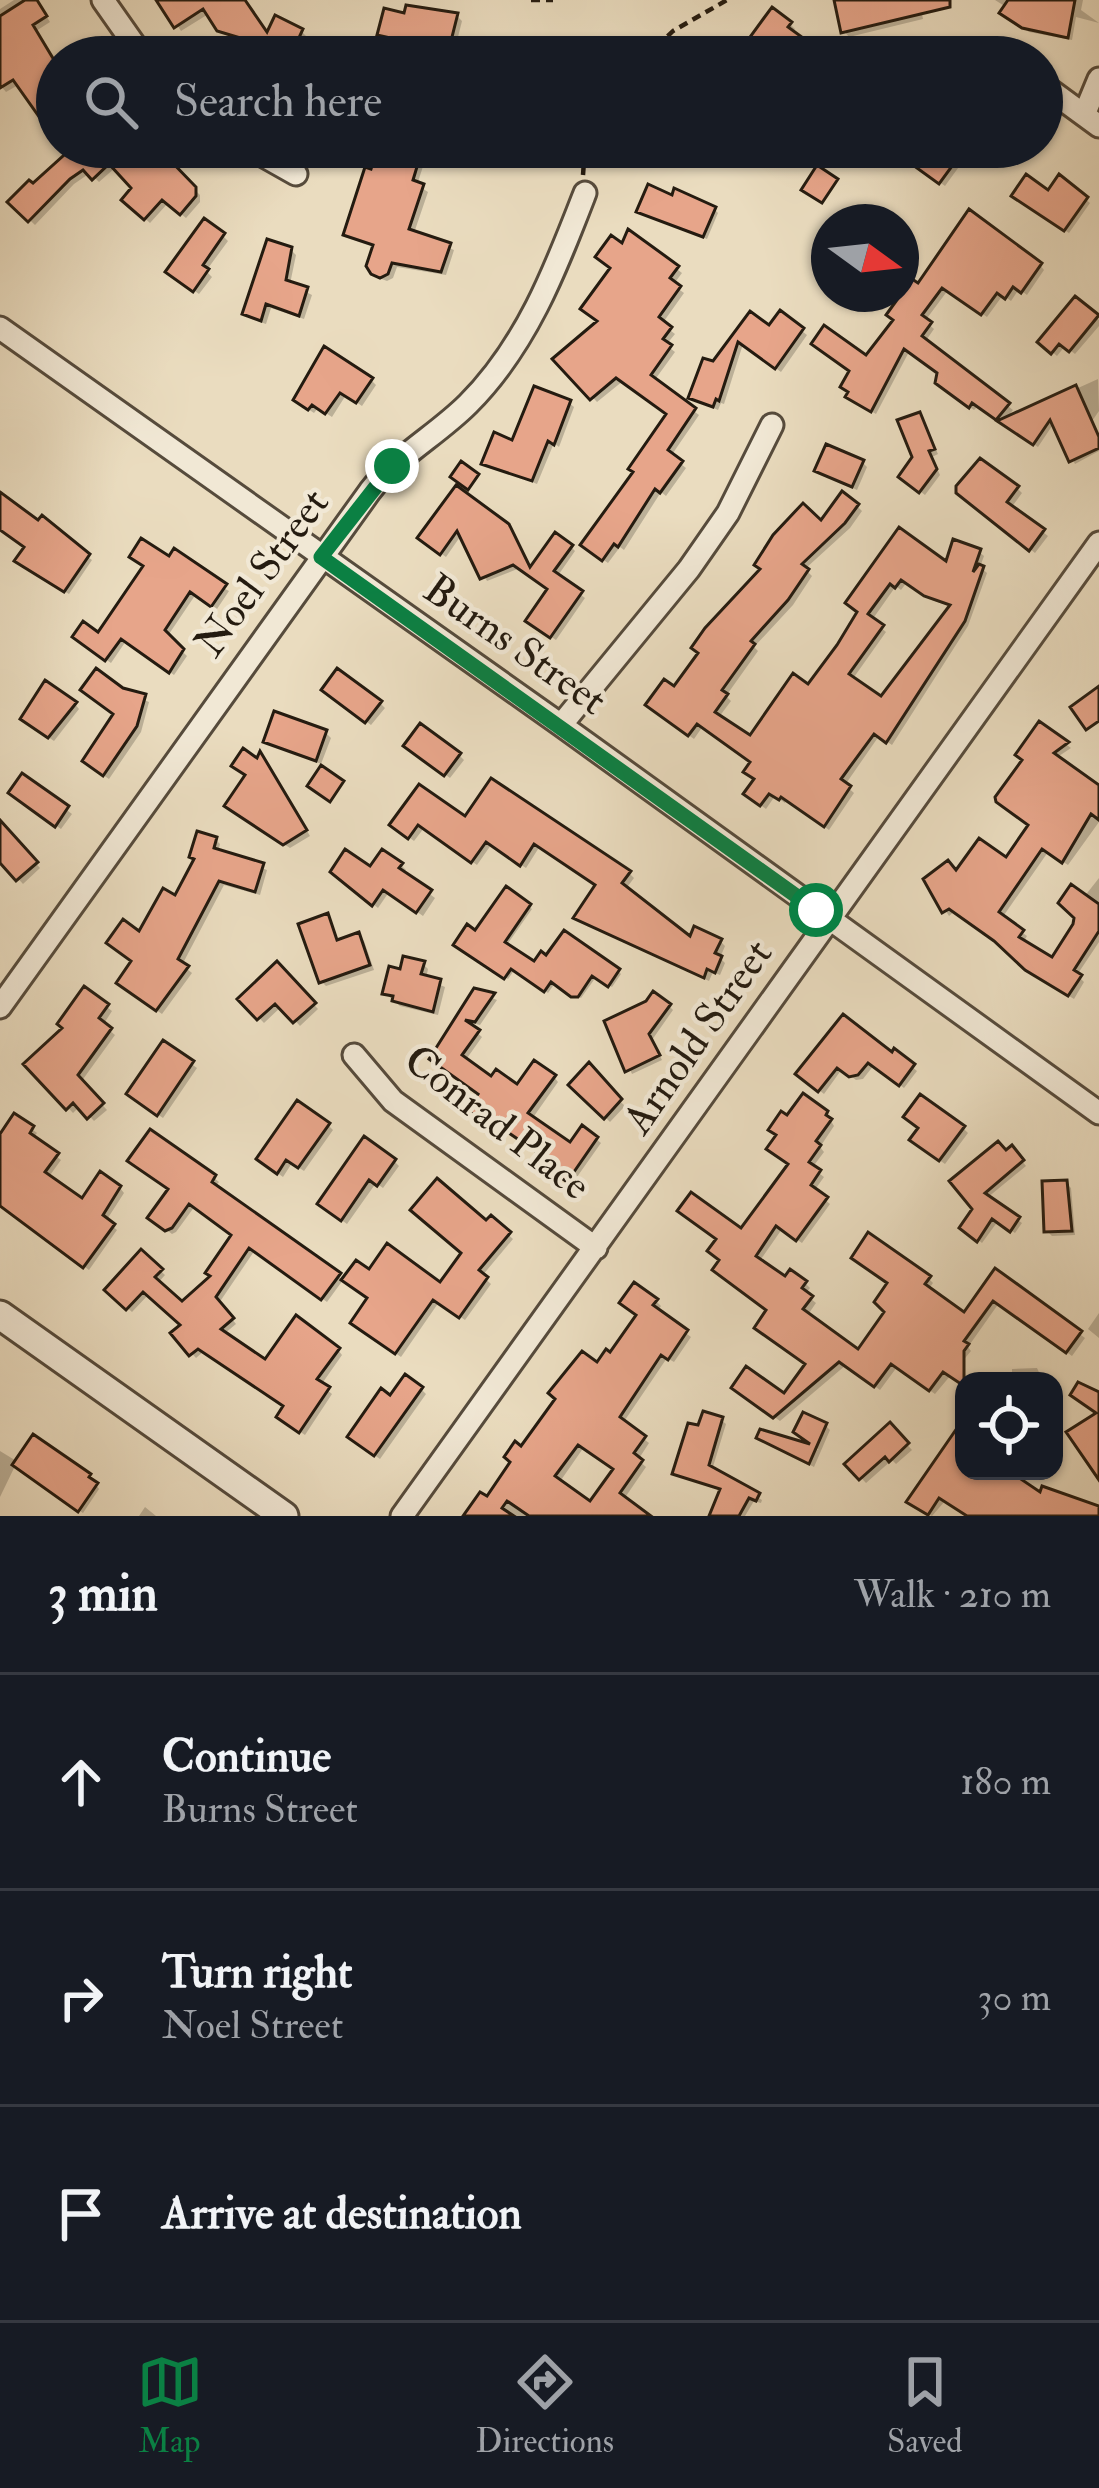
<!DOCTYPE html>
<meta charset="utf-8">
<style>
:root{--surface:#171b24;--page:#20242c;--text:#f1f3f6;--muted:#9ea1a6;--line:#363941;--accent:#0b8043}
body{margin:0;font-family:"IM FELL Double Pica",serif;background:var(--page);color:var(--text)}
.controls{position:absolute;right:36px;bottom:36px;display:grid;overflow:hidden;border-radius:24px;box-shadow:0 3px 9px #0004}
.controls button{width:108px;height:108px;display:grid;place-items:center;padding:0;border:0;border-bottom:3px solid var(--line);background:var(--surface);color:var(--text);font:60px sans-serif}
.compass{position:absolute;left:811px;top:204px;width:108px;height:108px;border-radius:50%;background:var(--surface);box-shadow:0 3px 9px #0004;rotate:105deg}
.stop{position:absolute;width:36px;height:36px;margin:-27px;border:9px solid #0b8043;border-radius:50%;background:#fff}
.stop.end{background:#0b8043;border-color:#fff;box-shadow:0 3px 12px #0008}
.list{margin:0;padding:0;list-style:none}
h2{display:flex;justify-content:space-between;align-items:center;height:156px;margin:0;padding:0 48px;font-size:51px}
h2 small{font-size:39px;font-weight:400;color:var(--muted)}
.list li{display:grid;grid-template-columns:78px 1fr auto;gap:36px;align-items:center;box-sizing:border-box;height:216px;padding:0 48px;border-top:3px solid var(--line)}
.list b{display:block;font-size:45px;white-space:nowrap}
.list p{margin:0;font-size:39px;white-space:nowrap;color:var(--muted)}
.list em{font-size:39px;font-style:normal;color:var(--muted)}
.icon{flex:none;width:66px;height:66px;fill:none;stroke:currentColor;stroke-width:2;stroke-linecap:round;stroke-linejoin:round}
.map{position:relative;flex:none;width:1099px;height:1516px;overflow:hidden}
.search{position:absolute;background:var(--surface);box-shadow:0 3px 9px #0004;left:36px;right:36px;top:36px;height:132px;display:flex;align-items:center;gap:30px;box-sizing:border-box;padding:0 42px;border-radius:66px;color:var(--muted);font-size:45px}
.sheet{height:804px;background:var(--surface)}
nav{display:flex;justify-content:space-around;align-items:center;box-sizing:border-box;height:168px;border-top:3px solid var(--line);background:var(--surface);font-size:33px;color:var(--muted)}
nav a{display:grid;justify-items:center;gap:6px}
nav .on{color:var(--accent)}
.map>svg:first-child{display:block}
</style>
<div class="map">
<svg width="1099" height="1516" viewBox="0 0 1099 1516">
<rect width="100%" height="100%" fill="#eadcbf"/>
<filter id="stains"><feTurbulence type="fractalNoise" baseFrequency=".00167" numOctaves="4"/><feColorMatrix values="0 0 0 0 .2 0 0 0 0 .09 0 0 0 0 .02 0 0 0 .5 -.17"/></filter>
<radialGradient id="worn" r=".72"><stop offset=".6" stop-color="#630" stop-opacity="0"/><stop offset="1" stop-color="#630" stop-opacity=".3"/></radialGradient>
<path fill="#0003" fill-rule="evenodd" d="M14 0H36L50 22 36 31 57 63V137L20 84 6 92 0 85V9Z
M161 0H237L268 36 302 32 307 37 302 48 305 57H230L239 39 226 35 210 13 181 31Z
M837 0H919L923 19 849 37 844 31Z
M995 0H1083L1081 10 1099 23 1076 17 1072 40 1029 32 1007 17 1006 7Z
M772 12 790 24 795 29 792 34 813 50 809 57H757L765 46Z
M406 16H457L462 21 455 49 460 57H422L424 48 386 39 381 34Z
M522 47 536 57H515Z
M64 147H133L153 169 163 158 200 195V202L186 218 168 203 150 223 125 200 135 188 116 167 99 182 90 173 74 184 35 225 11 202 69 155Z
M381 147H416L427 154 417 185 428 192 414 233 454 250 446 275 397 267 393 278 387 281 379 278 373 272 376 248 346 234Z
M891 147H962L969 153 945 186Z
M1060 178 1090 203 1069 233 1019 200 1049 194Z
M714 209 718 213 707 239 640 211Z
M630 233 682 273 673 285 684 293 662 324 675 334 666 345 675 352 654 381 699 415 671 456 686 468 666 496 661 492 624 550 620 547 608 563 588 549 669 415 623 381 597 402 557 359 601 322Z
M223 236 228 241 206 271 212 277 199 294 174 276Z
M291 250 296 255 290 284 312 295 304 319 271 308 266 324 251 319 246 314Z
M1040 265 1044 270 1027 295 1019 289 1011 301 1003 295 987 317 948 290 925 321 934 329 925 342 1013 410 1003 422 1098 379 1099 411 1092 421 1099 437V451L1075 464 1054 423 1038 447 978 406 974 410 943 388 940 373 910 350 876 414 854 401 866 360 918 288Z
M1075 300 1099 320V326L1075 354 1065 346 1057 356 1041 342Z
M780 314 807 335 781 372 743 344 724 404 721 403 718 410 692 398 750 315 770 329Z
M371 380 376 385 362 406 346 395 332 417 318 408 314 413 302 405Z
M569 403 574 407 559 447 554 443 537 484 485 463Z
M919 415 938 454 932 457 940 475 925 495 907 481 915 458Z
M862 462 867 467 857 490 818 471Z
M1017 488 1022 493 1011 508 1048 536 1035 553 965 497Z
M457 489 531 570 571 547 575 551 557 577 585 598 556 640 534 625 551 590 520 568 487 581 462 534 446 557 425 542Z
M0 496 92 560 69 594 21 565 27 548 0 528Z
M857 506 862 511 850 528 805 569 812 576 793 605 754 647 758 651 726 696 731 701 719 717 750 739 809 688 839 646 899 531 947 565 979 552 984 556 980 567 987 573 968 626 892 745 879 736 845 785 854 793 829 830 787 799 785 803 775 796 766 809 751 798 757 779 753 762 703 726 694 739 654 710 822 525ZM907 582 932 600 952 607 882 700 852 680 886 632 872 620 896 586 901 590Z
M170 560 229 591 217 609 196 594 167 637 187 656 174 675 126 641 111 663 80 641 99 636Z
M122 691 149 702 141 732 109 779 90 766 116 715Z
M330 694 380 703 385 708 371 725Z
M75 704 79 709 54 741 28 723Z
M1040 725 1071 748 1056 758 1099 789V822L1068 865 1048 852 1002 918 1027 936 1023 943 1053 961 1077 924 1084 897 1099 878V942L1077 975 1084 982 1074 999 1033 974 1003 945 955 911 949 916 927 880 1006 861 1032 826 1025 761Z
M326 733 331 738 321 764 266 741Z
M412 750 459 755 464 760 450 778Z
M264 759 310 836 290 848 232 810Z
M23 777 72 814 61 829 17 798Z
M465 820 629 873 634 878 625 890 691 940 720 941 725 946 720 958 725 963 720 975 713 972 709 981 581 922 576 917 599 885 540 846 526 868 491 845 477 865 424 828 414 841 393 825Z
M0 824 40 868 23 884 0 859Z
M215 839 220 844 218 852 267 870 260 895 224 885 182 965 192 973 162 1014 124 987 140 936 176 899 197 861Z
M401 865 406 870 403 874 435 898 423 916 389 892 378 908 339 876Z
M507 890 532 909 506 946 535 965 618 971 621 974 612 987 596 977 581 998 555 983 548 993 515 969 508 979 459 948 476 934Z
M327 917 339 942 359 936 364 941 374 970 326 986 321 981Z
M423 964 428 969 426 979 445 987 438 1015 400 1006 385 993 402 973Z
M277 965 318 1009 300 1026 282 1006 264 1023 241 999Z
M85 990 112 1011 103 1025 115 1035 81 1082 107 1110 94 1121 80 1106 73 1113 27 1064 66 1028Z
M475 991 497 1000 480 1025 463 1021 482 1037 465 1061 492 1080 518 1088 554 1077 558 1082 532 1119 571 1146 596 1139 601 1143 572 1184 559 1174 558 1165 496 1122 493 1127 475 1114 482 1095 437 1063Z
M669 1006 673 1010 652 1040 662 1060 632 1074 608 1022Z
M164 1044 197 1068 163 1118 135 1099Z
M895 1053 917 1071 904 1088 874 1065 863 1079 856 1080 842 1069 824 1094 799 1074Z
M572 1084 606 1088 625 1106 610 1122Z
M826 1113 834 1126 820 1147 824 1152 812 1168 824 1177 814 1191 830 1204 802 1243 782 1229 759 1262 785 1280 805 1283 810 1288 805 1294 816 1303 807 1316 859 1353 929 1279 933 1283 928 1290 964 1316 995 1272 1085 1338 1072 1356 999 1303 968 1347 971 1351 935 1394 897 1367 880 1390 846 1365 780 1421 739 1392 785 1397 808 1364 770 1311 742 1233 791 1165 788 1119Z
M15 1117 37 1133 33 1138 61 1160 48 1178 83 1203 120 1188 124 1193 106 1221 117 1230 89 1270 0 1204V1133L3 1135Z
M328 1125 333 1130 304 1171 292 1163 283 1177 265 1164Z
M921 1128H963L968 1133 945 1164 918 1145Z
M1012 1149 1026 1166 987 1198 1022 1223 1015 1233 998 1221 982 1243 963 1227Z
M394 1161 399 1166 383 1188 376 1183 347 1224 326 1209Z
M214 1178 219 1182 215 1187 343 1280 327 1302 255 1250 219 1303 236 1324 224 1334 266 1363 338 1350 342 1355 321 1385 332 1394 305 1435 284 1421 286 1407 204 1351 196 1358 174 1333 184 1325 149 1294 132 1312 108 1290 141 1253 165 1275 157 1284 182 1305 214 1277 234 1235 195 1206 176 1232 172 1234 156 1222Z
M1066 1183 1071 1188 1075 1235 1052 1236 1047 1231Z
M491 1219 513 1239 482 1276 491 1284 465 1320 439 1302 401 1357 358 1327 371 1299 369 1273 441 1286Z
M656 1301 661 1306 657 1312 691 1337 674 1362 667 1358 623 1423 649 1443 638 1460 646 1467 624 1499 646 1516H475L470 1511 487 1501 522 1450 611 1356ZM584 1447 616 1470 590 1505 559 1483Z
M1099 1313V1338L1088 1329Z
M1037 1368 1043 1381H1012V1369Z
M421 1389 426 1394 380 1459 355 1441 391 1399Z
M721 1420 726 1424 712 1470 762 1500 761 1503 754 1501 745 1516H712L722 1491 675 1473 700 1429Z
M964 1424V1471L1096 1511 1095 1516H969L945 1501 932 1516 914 1506Z
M825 1425 830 1430 814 1467 759 1438 762 1432 819 1450 802 1436Z
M890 1426 912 1450 896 1464 892 1460 866 1483 848 1464Z
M0 1451 18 1462 90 1476 99 1489 83 1513 15 1466 0 1497Z
M145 1507 156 1516H139Z"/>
<path fill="#e7a58a" stroke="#241b10" stroke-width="3" fill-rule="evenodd" d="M25 0H37L47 16 33 25 57 65V142L13 80 0 88V16Z
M156 0H245L267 32 275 15 303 29 297 42 326 57H227L237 37 217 31 203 9 174 28Z
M834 0H950V7L841 33Z
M1008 0H1075L1068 38 1022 28 999 13Z
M406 5 458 13 451 41 461 57H419L421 45 377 35 384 8 404 13Z
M772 7 792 22 788 27 810 43 800 57H754L762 45 750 37Z
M73 147H136L152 165 163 153 196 187V196L180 215 162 200 144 220 121 200 131 188 109 164 92 180 83 170 70 179 28 222 7 202 29 180 33 183Z
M378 147H423L413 180 424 184 409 229 451 243 441 272 392 263 388 274 380 278 371 274 366 266 373 245 343 235 365 167 371 169Z
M888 147H966L939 184Z
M817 165 838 179 822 203 801 190Z
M1026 174 1048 190 1059 174 1088 197 1064 231 1011 196Z
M648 184 672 195 674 188 716 207 703 237 636 212Z
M969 209 1042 263 1021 293 1013 287 1005 299 997 293 981 315 942 288 922 315 932 322 922 336 1010 403 996 420 972 403 969 408 935 383 937 373 904 349 871 412 845 397 848 392 840 387 849 371 811 344 824 325 866 355 893 320 886 315 912 279 918 283Z
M204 218 225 233 203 265 209 269 193 292 165 272Z
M628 229 679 266 670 278 681 286 659 317 672 327 663 339 672 345 651 375 696 408 668 450 683 461 660 493 655 489 618 547 614 544 602 561 580 545 633 472 628 469 666 414 616 378 590 400 552 359 597 321 580 309 610 268 595 257 611 235 622 243Z
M267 239 292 247 286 280 308 287 299 316 266 304 261 321 242 314Z
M1075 296 1099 315 1069 352 1059 344 1051 354 1037 342Z
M780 310 804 328 775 369 738 342 719 401 716 399 713 407 688 398 703 358 713 361 750 311 769 325Z
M324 346 373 378 356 403 340 393 325 414 312 405 308 410 293 400Z
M1076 385 1099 437V448L1069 462 1050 420 1033 445 997 421Z
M534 386 571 400 554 445 548 441 532 481 481 464 494 432 512 440Z
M920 412 935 449 929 451 937 469 919 493 898 477 912 457 897 420Z
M826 444 864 460 852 487 814 471Z
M980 458 1019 486 1007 502 1045 529 1029 551 956 493V486Z
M461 461 479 474 468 490 450 477Z
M456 485 509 524 530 567 555 532 573 545 554 571 583 591 550 638 525 621 547 589 513 565 480 579 457 531 440 555 417 538Z
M842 491 859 504 845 523 802 564 809 569 788 600 751 641 755 644 722 690 728 694 715 712 750 735 793 673 808 684 837 645 857 612 845 603 899 527 946 561 953 539 981 549 973 572 979 564 984 566 965 621 886 743 874 734 841 779 851 786 824 827 781 797 779 800 769 794 760 806 743 794 754 779 743 772 750 762 697 724 688 736 645 705 664 679 674 686 698 653 691 648 705 628 760 569 754 565 773 535 803 503 821 520ZM901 580 924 596 950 605 881 696 849 674 884 625 868 614 890 584 895 588Z
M0 492 38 520 42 515 90 554 64 592 14 561 24 547 0 530Z
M141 538 169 556 174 548 227 584 211 607 190 592 165 630 184 649 169 673 121 639 105 661 72 637 83 621 98 632 143 566 129 557Z
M96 668 123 688 146 694 137 726 103 776 82 761 113 714 80 690Z
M337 668 382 701 365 723 321 690Z
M45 680 77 702 48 738 20 719Z
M1099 686V721L1086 730 1070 707Z
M274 711 327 730 316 761 263 742Z
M1039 721 1069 742 1054 753 1099 785V820L1091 814 1062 863 1042 849 999 912 1024 930 1019 937 1052 957 1073 924 1074 918 1058 903 1071 884 1099 904V931L1074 970 1082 975 1068 996 1025 970 994 941 949 909 942 913 923 879 948 860 956 870 979 838 1006 857 1028 825 996 802 995 797 1022 760 1015 755Z
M420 723 461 753 444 776 403 746Z
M243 748 257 758 260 751 307 830 283 845 224 806 245 775 231 766Z
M321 765 344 781 330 802 307 786Z
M22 773 69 806 55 827 8 793Z
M491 778 631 871 622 883 690 936 694 926 722 939 715 953 722 956 715 973 707 969 704 978 573 918 595 885 534 844 520 866 486 842 471 863 418 825 408 839 389 825 419 784 465 816Z
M0 820 38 862 16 881 0 863Z
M197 831 217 837 214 848 264 863 255 892 219 881 178 959 189 966 156 1011 116 983 131 961 106 943 123 919 139 931 163 888 175 895 194 859 189 857Z
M345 849 370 866 382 849 403 863 399 868 432 890 416 913 383 890 372 906 330 872Z
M506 886 531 904 505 942 534 961 541 951 546 955 564 930 620 969 608 987 592 976 578 997H571L551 982 544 992 511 969 504 979 453 945 467 924 475 930Z
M328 913 337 940 359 932 370 965 319 983 298 924Z
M403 956 425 961 421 974 441 979 433 1012 392 1001 393 996 382 994 389 966 400 969Z
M277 961 316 1003 293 1023 275 1004 257 1020 237 999Z
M84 986 109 1004 99 1018 112 1028 78 1075 104 1103 87 1119 73 1103 66 1110 23 1064 62 1028 57 1024Z
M474 988 495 993 475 1022 465 1020 480 1030 462 1055 491 1076 496 1069 517 1084 534 1060 556 1075 528 1113 570 1142 582 1125 598 1137 567 1182 550 1170 554 1164 490 1120 487 1125 467 1110 478 1094 429 1059Z
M653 991 671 1004 649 1034 660 1055 625 1072 604 1021 646 1001Z
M843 1014 892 1052 894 1048 915 1064 899 1086 868 1063 858 1075 849 1077 837 1068 818 1092 795 1074Z
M163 1040 194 1061 157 1116 126 1094Z
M589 1062 622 1099 604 1119 568 1085Z
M803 1093 828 1111 826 1115 832 1119 816 1141 821 1145 809 1162 821 1170 811 1185 828 1197 796 1241 776 1226 756 1256 785 1276 790 1269 807 1281 802 1288 813 1296 803 1309 858 1349 884 1312 874 1302 887 1283 851 1258 868 1232 931 1276 925 1284 964 1312 995 1268 1082 1331 1066 1353 993 1301 964 1341 969 1344 964 1351V1386L943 1372 929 1391 891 1364 874 1387 839 1362 773 1418 731 1388 746 1366 784 1393 805 1364 754 1328 766 1310 712 1270 719 1260 707 1251 716 1239 677 1211 691 1192 741 1228 788 1164 766 1149 776 1135 768 1130 781 1111 787 1115Z
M920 1094 965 1126 939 1161 909 1140 918 1128 903 1117Z
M297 1100 330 1123 298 1168 286 1160 277 1174 256 1159Z
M14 1113 34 1126 30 1133 59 1153 45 1172 82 1198 100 1171 121 1186 103 1215 115 1224 83 1268 0 1206V1134Z
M150 1129 216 1175 212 1182 341 1273 321 1300 249 1248 216 1297 234 1318 221 1329 265 1359 296 1315 340 1348 317 1379 330 1387 299 1433 276 1417 283 1406 198 1349 189 1356 170 1333 180 1325 143 1292 126 1310 104 1290 141 1249 163 1269 155 1277 182 1301 210 1276 205 1273 231 1235 189 1204 172 1228 165 1231 147 1218 168 1189 127 1161Z
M364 1136 396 1159 377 1186 369 1180 341 1221 317 1204Z
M998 1141 1006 1150 1012 1145 1024 1160 985 1193 1020 1217 1010 1232 992 1219 977 1242 959 1228 972 1209 949 1181Z
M437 1178 486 1220 491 1215 511 1232 479 1270 488 1277 459 1318 433 1300 395 1354 350 1323 367 1298 341 1280 356 1260 369 1269 387 1243 440 1282 461 1253 410 1210Z
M1067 1180 1072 1231 1044 1232 1042 1181Z
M634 1282 658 1299 653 1305 688 1330 668 1360 661 1355 620 1417 646 1436 634 1453 643 1460 620 1493 651 1516H529L507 1501 502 1508 514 1516H463L480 1492 487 1496 510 1462 504 1457 515 1441 521 1446 555 1399 548 1393 582 1351 597 1362 606 1349 610 1352 636 1315 619 1303ZM578 1445 613 1469 590 1501 555 1476Z
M405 1374 423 1387 374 1456 347 1437 381 1388 390 1395Z
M1078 1382 1099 1392V1480L1066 1432 1096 1413 1070 1395Z
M703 1411 723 1417 709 1465 760 1493 756 1501 749 1498 739 1516H709L720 1489 672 1474 688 1423 698 1425Z
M803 1412 827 1423 809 1464 756 1438 760 1429 810 1444 793 1432Z
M964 1418V1471H1009L1040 1492 1042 1486 1099 1506V1516H967L939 1498 928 1515 906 1502Z
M890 1422 909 1443 889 1462 885 1457 859 1480 844 1464Z
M33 1434 91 1474 89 1477 98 1483 78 1512 12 1465Z"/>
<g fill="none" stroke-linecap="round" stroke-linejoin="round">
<g stroke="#564b3c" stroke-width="27">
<path id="minor" d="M103 0 143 57
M1043 85 1099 126
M1084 115 1099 79
M248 147 296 174
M0 328 561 725 1099 1113
M561 725 689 569 728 513 772 425
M0 1007 370 491C397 456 437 435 468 404 527 345 556 268 585 193
M354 1055 393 1101 596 1248
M402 1516 1099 543"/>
</g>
<g stroke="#564b3c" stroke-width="33">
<path id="tertiary" d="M0 1315 284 1516"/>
</g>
<path stroke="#241b10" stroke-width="4.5" stroke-dasharray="9 6" stroke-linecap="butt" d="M531 0H553
M646 57 673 31 727 0
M583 175 585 147"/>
<use href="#minor" stroke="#f1e8d5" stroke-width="21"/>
<use href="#tertiary" stroke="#f1e8d5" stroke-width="27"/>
</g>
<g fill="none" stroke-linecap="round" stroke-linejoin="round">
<path stroke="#0b8043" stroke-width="15" d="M392 466 321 557 816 910"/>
</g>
<g text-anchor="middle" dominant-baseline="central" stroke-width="9" stroke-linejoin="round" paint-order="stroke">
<g font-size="42" fill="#241b10" stroke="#f1e8d5">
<text transform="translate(262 573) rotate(-54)">Noel Street</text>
<text transform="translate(515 645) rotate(35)">Burns Street</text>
<text transform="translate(698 1037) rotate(-55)">Arnold Street</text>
<text transform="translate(497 1123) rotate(38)">Conrad Place</text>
</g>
</g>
<rect width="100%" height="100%" filter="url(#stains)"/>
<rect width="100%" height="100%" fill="url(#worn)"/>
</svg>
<div class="controls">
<button><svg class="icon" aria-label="locate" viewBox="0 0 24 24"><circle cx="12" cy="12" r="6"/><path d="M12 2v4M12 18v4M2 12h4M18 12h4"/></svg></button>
</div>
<svg class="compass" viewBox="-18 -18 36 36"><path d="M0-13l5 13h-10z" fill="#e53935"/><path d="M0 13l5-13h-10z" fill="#9ea1a6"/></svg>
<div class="stop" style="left:816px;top:910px"></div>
<div class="stop end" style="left:392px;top:466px"></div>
<div class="search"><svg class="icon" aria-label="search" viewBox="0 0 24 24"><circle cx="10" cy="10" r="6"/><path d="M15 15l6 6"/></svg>Search here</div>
</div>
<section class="sheet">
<h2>3 min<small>Walk · 210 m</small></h2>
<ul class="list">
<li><svg class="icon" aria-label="ahead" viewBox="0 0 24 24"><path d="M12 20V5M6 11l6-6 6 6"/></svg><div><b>Continue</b><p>Burns Street</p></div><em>180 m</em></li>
<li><svg class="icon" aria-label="right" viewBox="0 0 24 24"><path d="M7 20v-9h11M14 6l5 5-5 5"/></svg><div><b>Turn right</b><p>Noel Street</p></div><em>30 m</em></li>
<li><svg class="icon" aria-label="arrive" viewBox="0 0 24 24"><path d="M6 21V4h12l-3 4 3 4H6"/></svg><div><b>Arrive at destination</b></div></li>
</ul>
</section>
<nav>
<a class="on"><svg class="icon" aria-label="map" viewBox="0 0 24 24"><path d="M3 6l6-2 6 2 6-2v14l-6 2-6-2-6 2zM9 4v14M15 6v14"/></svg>Map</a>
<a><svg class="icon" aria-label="directions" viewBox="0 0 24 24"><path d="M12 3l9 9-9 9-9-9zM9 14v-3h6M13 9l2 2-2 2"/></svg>Directions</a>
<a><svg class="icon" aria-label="saved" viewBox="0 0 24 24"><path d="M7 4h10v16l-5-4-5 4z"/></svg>Saved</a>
</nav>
